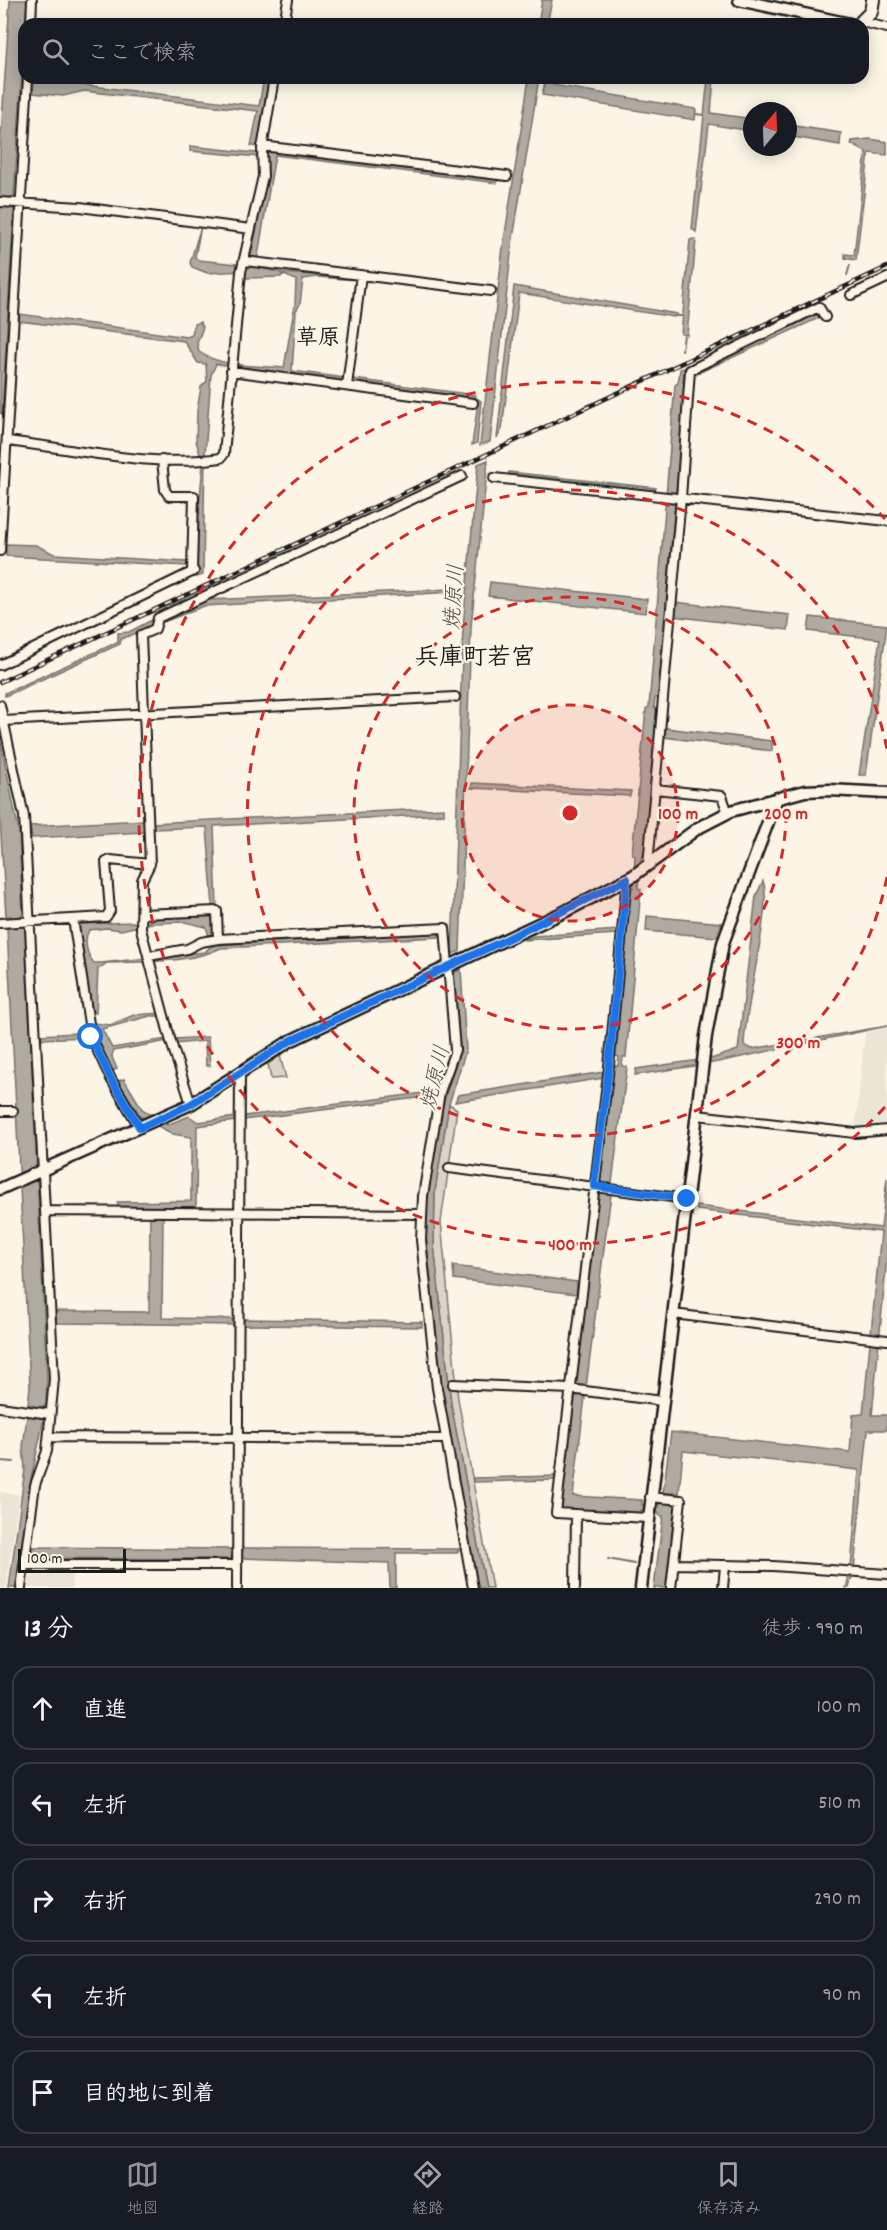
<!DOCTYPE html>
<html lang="ja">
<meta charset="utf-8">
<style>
:root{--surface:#171b24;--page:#20242c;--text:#f1f3f6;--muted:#9ea1a6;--line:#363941;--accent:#919294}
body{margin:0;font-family:Dekko,"Klee One",sans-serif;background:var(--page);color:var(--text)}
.compass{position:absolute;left:743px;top:102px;width:54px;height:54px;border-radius:50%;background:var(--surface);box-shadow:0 3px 15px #0003;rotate:19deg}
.scale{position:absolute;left:18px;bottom:15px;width:108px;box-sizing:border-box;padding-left:6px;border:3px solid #1c1c1c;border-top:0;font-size:16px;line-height:21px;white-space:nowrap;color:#1c1c1c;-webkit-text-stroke:4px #fcf5e5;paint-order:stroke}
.stop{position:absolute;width:18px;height:18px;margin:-14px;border:4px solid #1a73e8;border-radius:50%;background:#fff}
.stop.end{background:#1a73e8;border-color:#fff;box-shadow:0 2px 6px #0008}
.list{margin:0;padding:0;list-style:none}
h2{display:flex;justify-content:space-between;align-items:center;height:78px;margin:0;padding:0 24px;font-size:26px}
h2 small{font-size:20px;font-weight:400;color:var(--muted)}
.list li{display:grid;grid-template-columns:39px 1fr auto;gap:18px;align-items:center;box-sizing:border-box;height:84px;margin:0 12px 12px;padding:0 12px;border:2px solid var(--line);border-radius:18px}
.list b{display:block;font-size:22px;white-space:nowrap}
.list em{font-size:20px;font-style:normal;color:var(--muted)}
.icon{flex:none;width:33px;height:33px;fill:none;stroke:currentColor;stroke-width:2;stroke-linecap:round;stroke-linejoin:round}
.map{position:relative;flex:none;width:887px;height:1588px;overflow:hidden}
.search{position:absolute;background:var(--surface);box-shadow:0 3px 15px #0003;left:18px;right:18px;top:18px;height:66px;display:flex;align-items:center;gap:15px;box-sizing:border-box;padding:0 21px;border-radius:18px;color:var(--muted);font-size:22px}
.sheet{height:558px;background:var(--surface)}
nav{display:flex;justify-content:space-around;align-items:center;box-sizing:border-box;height:84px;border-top:2px solid var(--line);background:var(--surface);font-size:16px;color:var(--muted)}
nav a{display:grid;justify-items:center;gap:3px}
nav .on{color:var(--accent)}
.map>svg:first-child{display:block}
</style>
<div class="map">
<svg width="887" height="1588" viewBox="0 0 887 1588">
<rect width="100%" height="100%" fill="#fcf5e5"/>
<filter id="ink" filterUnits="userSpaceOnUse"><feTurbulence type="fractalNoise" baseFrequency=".0167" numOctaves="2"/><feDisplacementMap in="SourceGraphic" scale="12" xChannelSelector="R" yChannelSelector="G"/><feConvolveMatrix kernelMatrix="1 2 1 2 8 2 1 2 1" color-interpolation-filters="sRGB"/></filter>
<g filter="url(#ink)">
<path fill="#ebe5d6" d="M887 1026V1126L855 1131 865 1033Z
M0 1492 19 1495 6 1588H0Z
M28 1567 72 1568V1588H26Z"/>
<path fill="#dbd5c8" stroke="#7c7872" stroke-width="1.5" d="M280 1056 286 1078 271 1079 268 1064Z
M449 1104 457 1109 441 1222 458 1399 492 1588H486L451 1404 434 1245 435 1191Z"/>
<path fill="#b0aba1" stroke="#75726c" stroke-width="1.5" d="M10 0H27L14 196 10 197 11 209H14L2 414 0 413V151Z
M542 0H552L547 24H538Z
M264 78H270L258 147 251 146 258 111 84 91 63 96 33 93 34 79 259 106Z
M529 78H539L512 245 490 442 480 445 503 247Z
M546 78H554L553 85 696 109 695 120 542 95Z
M708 78H714L711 113 752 119V131L709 124 696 232 692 229Z
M788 125 841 133 840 145 788 136Z
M870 139 887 142V155L869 153 856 260 845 258V254L854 255 866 152 851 144 852 141Z
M190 146 265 154 268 151 498 180 497 183 275 155 256 267 282 273 356 278 357 280 317 277 303 279 300 304 296 311 292 371 476 395 475 397 481 401 477 443 472 445 478 402 474 398 216 364 211 375 205 454 203 575 197 577 194 564 203 464 196 441 197 411 201 387 207 381 206 364 198 363 184 341 19 321 20 314 187 337 192 335 194 324 200 322 203 327 197 343 199 352C221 367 258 366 284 368L295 304 296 280 282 274 281 277 245 278 244 271 207 273 192 267 190 263 201 226 195 257 198 260 237 264 244 268 254 267 255 260 251 256 257 227 260 157 190 151Z
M693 239 696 240 687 335 681 334 690 240Z
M514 286 677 314 674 317 519 293 502 429 497 438Z
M817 314 819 318 696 374 695 371Z
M684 368 683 383 686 384 676 493 673 494 672 502 675 503 658 697 655 698 654 707 657 710 644 855 641 857 638 888 641 889 626 1057H623L622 1066 627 1067 612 1183H608L606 1193 611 1194 586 1387H583L581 1395 585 1397 573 1496 642 1500V1505L659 1507 660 1501 669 1502V1493H663L671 1432 850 1452 853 1415 863 1414 881 1232 697 1210V1206L881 1228 887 1178V1257L872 1415H887V1430H868L854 1569 849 1588H846L851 1568 859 1470 683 1451 679 1493H672L671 1502 676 1505 667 1588H654L663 1516 659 1515 658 1512 641 1510V1513L561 1509 574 1396H577L578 1387H574L598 1192H602L603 1182H600L613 1066H618L619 1057 616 1056 630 888H633L635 856 632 854 646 709 649 707 675 385 678 383 680 369Z
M488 460 471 627 460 951 452 954 463 627 478 464Z
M509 472 656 488 654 492 509 476Z
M6 544 36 545 54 554 187 562V566L6 556Z
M490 582 647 599 646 613 488 596Z
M451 589 454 592 204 606 121 639 120 644 5 696V693L118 642V633L129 632 150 621H162L200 602 199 594 204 591 206 600Z
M674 602 790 615 788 630 673 616Z
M810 617 887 625 866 775H859L880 639 808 631Z
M666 728 772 741V751L664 737Z
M0 738 19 832 23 914 20 916V927H25L47 1378 46 1406H41L40 1418 44 1419 31 1479 17 1588H9L25 1469 23 1447 27 1416H32L33 1405 28 1404 30 1387 7 928 12 927 11 916H6L0 819Z
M472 783 631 791 630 796 471 788Z
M444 808V814L214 826 217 907H213L207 827 153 829V823Z
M144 820V832L32 838 30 826Z
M763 881C773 902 744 1012 744 1045L752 1049 887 1026 713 1063 635 1075 636 1069 714 1058 738 1050 756 896Z
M213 916 214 934 209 936 206 927 185 922 152 923 121 930 107 928 89 930C83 941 87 955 94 963H101L205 952 211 946 219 945 439 933V937L221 948C187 964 145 961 107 963L98 969 96 1013H93L77 928 80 924 133 922C141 927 145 924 152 919Z
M647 916 722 923 717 937 646 931Z
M618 930 617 934 524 940 534 936Z
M461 969 466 1050 449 1104 435 1191 434 1245 451 1404 486 1588H478L444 1408 425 1225 427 1195 442 1107 460 1051 454 973Z
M161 1013V1016H150L102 1029 112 1048 167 1039 168 1041 113 1051 112 1057 117 1069 112 1071 95 1033 86 1037 42 1039 41 1035 94 1032V1023L110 1025 134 1015Z
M208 1037 210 1066H206L205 1041 175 1044V1039Z
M604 1072 603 1078 455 1102 458 1095Z
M124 1079 142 1109 167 1125 189 1116 198 1122 431 1092 432 1096 197 1126 196 1207H158V1216L163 1217 162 1318 234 1319 235 1321H244V1319L422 1322V1327L56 1323V1311L149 1312 150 1216H156V1207H119L117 1202 191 1201V1137L173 1134 141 1117 118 1081Z
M453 1266 577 1282 576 1294 454 1279Z
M555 1476V1480L473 1482V1478Z
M33 1547 231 1549 232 1553H242L243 1548 459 1549 457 1553H396V1588H390L389 1563 242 1558V1555H232L231 1559 33 1558Z"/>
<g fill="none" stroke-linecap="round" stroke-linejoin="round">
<path stroke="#75726c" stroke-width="2" d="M696 114 704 115
M847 275 850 265
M675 316H683
M682 350 684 335
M90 627 98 623
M0 1461 14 1462
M608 1559 634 1564"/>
<g stroke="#1c1c1c" stroke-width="12">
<path id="minor" d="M861 22 887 28
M31 24 32 0
M284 24 288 0
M262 146 507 176
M0 202 80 207 251 229
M245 261 491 291
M851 295 887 278
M231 371 473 403
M347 386 361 275
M7 441C75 449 153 468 221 458L224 454 241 272 263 176 262 149 274 78
M162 460 165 490 169 496H194L192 571
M494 478 887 521
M0 551 28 78
M0 665 194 571
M0 705 24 816 54 1379 47 1451 35 1485 21 1588
M3 721 455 697
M655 789 722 796 728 813
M150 864 141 635 155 629 158 618 462 476
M648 865 681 498 690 370 819 307 825 317
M627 879 609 1066 556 1513 648 1518
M142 914 217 911 218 939
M73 919 91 1037 111 1079 140 1128
M0 923 106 917 110 911 106 862 110 860 150 864 142 880 141 929 171 1042 191 1104
M149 956 187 949 201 942 218 939 445 928 455 1050 440 1092 423 1196 421 1240 437 1388 473 1588
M0 1111H13
M697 1115 855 1133 887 1130
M449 1168 687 1199
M46 1211 422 1214
M673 1314 887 1340
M453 1384 570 1389 662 1401
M0 1407 50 1414
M49 1437 446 1439
M650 1497 681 1500 671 1588
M676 1564 773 1566 887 1574
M24 1565H237
M237 1588 240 1072
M575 1588 576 1514
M723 1588 725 1566"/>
</g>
<g stroke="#1c1c1c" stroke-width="15">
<path id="tertiary" d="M739 0 850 24
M0 1189 191 1104 290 1041 566 911 633 876 698 828 731 811 805 791 829 790 887 793
M641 1588 706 1036 723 943 777 798"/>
</g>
<g stroke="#1c1c1c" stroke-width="16">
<path id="primary" d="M861 22 871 12 873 0"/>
</g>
<use href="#minor" stroke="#fcf5e5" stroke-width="8"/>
<use href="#tertiary" stroke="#fcf5e5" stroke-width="10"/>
<use href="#primary" stroke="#fcf5e5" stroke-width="12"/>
<g stroke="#1c1c1c" stroke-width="4.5">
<path id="rail" d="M0 682 887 267"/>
</g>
<use href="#rail" stroke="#fcf5e5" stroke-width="2" stroke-dasharray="7" stroke-linecap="butt"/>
</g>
</g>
<g fill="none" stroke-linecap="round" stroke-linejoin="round" filter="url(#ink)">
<path stroke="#1a73e8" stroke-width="8" d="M91 1037 111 1079 140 1128 191 1104 290 1041 507 939 627 879 609 1066 594 1186 687 1199"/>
</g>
<circle cx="570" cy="813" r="108" fill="#d62828" fill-opacity=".12"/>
<g fill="none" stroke="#d62828" stroke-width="3" stroke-dasharray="10 8">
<circle cx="570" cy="813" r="108"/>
<circle cx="570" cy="813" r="216"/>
<path d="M887 877A323 323 0 1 1 887 749"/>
<path d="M885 1107A431 431 0 1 1 885 519"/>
</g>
<g text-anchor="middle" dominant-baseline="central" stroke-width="4.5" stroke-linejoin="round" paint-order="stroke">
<g font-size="22" font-weight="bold" fill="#1c1c1c" stroke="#fcf5e5">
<text x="318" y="339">草原</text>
</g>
<g font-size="22" font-style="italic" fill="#575551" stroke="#fcf5e5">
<text transform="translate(456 597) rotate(-86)">焼原川</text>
<text transform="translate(437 1078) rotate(-76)">焼原川</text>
</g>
<g font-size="24" font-weight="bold" fill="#1c1c1c" stroke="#fcf5e5">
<text x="475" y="659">兵庫町若宮</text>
</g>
</g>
<circle cx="570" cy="813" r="9" fill="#d62828" stroke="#fcf5e5" stroke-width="3"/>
<g font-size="18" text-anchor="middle" font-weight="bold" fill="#d62828" stroke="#fcf5e5" stroke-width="4.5" stroke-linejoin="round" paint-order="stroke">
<text x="678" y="819">100 m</text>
<text x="786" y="819">200 m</text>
<text x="798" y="1048">300 m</text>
<text x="570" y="1250">400 m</text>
</g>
</svg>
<svg class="compass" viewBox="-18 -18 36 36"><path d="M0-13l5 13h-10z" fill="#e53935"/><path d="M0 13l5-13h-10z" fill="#9ea1a6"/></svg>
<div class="scale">100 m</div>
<div class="stop" style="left:91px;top:1037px"></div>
<div class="stop end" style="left:687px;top:1199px"></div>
<div class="search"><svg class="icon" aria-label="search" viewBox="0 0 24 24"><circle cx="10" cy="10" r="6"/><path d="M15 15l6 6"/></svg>ここで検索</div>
</div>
<section class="sheet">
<h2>13 分<small>徒歩 · 990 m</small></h2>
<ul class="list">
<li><svg class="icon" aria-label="ahead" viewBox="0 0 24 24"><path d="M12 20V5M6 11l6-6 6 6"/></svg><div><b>直進</b></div><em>100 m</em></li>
<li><svg class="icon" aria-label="left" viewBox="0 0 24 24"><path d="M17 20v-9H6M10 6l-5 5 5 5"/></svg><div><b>左折</b></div><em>510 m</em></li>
<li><svg class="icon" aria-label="right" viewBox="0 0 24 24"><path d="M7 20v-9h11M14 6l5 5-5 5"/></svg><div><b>右折</b></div><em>290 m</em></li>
<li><svg class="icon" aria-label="left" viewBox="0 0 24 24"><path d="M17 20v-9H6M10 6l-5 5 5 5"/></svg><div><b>左折</b></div><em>90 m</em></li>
<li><svg class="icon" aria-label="arrive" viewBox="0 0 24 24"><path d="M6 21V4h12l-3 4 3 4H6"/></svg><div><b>目的地に到着</b></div></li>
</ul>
</section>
<nav>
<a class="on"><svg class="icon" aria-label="map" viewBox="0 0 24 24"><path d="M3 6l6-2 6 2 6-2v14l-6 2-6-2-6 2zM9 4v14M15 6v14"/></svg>地図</a>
<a><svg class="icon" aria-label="directions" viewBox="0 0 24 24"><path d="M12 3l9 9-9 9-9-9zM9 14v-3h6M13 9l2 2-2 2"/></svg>経路</a>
<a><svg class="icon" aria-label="saved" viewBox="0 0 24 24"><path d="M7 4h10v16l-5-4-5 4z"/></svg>保存済み</a>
</nav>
